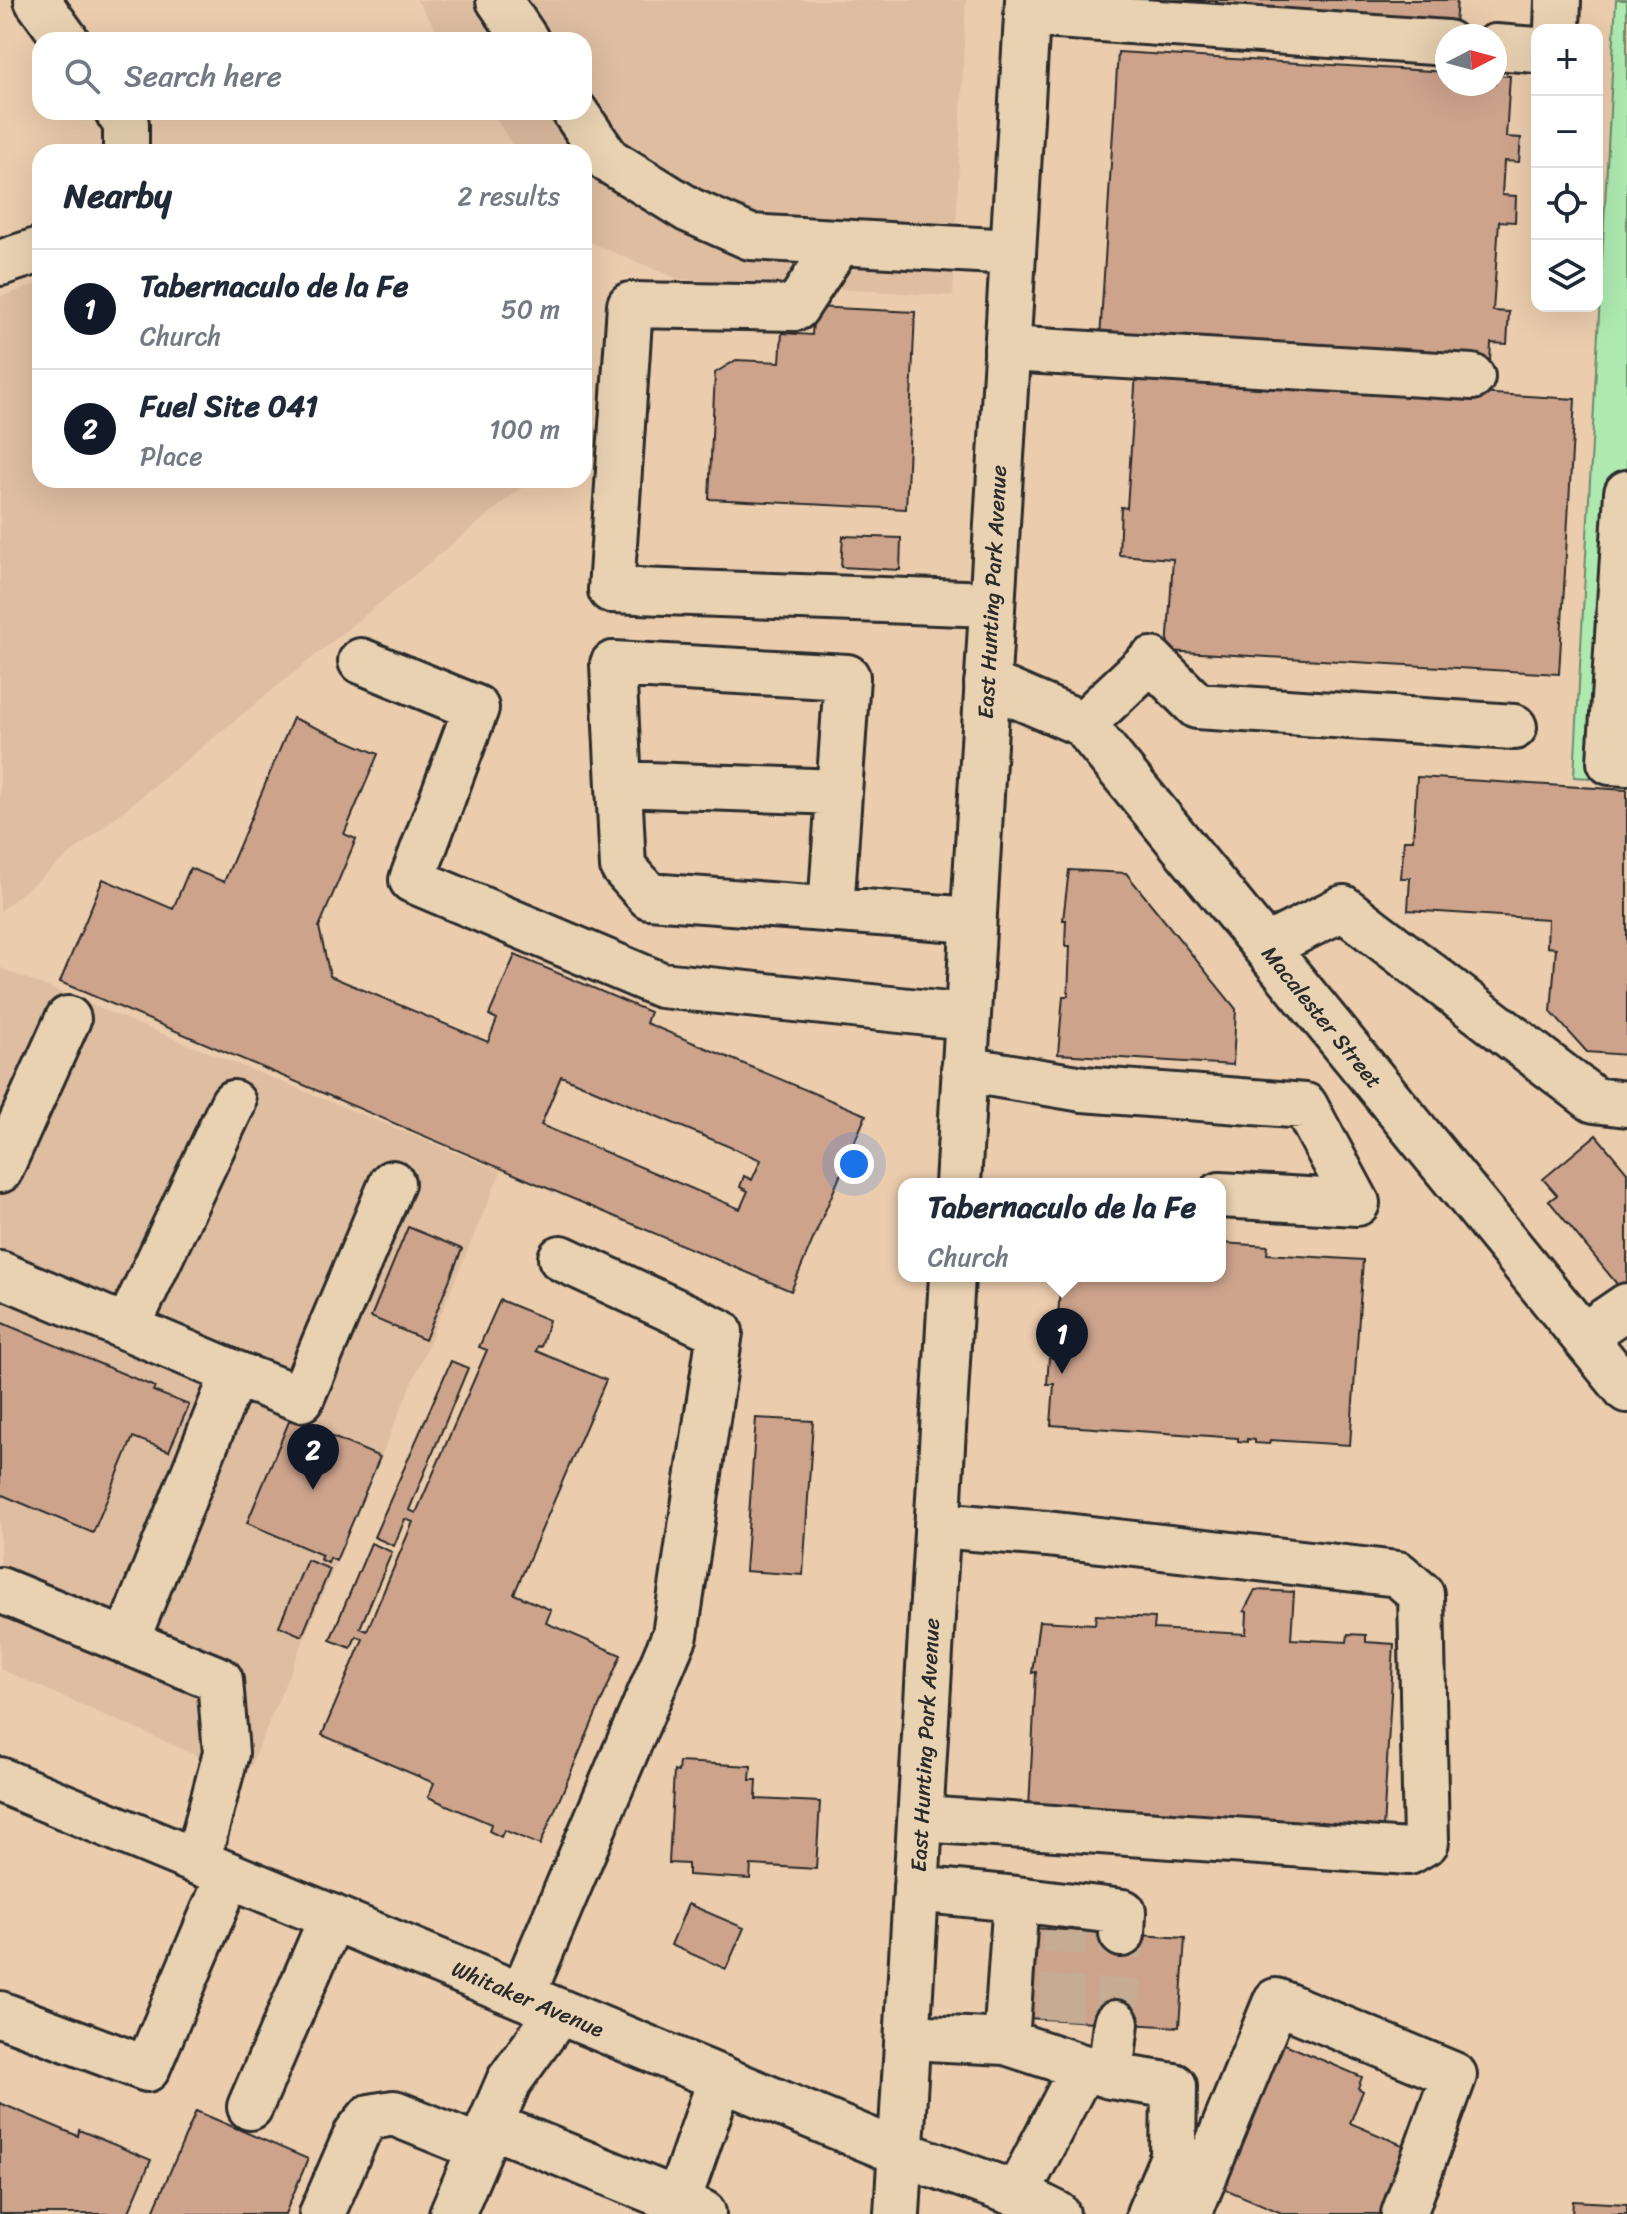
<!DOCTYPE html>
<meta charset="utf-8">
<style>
:root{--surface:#fff;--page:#f2f2f3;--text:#1f2937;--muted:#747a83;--line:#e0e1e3;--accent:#111827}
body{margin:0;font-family:Sriracha,sans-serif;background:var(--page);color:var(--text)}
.controls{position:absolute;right:24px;top:24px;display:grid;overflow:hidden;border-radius:16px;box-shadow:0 8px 32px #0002}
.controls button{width:72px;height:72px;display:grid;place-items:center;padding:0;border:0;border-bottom:2px solid var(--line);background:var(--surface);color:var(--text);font:40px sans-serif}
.compass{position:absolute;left:1435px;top:24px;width:72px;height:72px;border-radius:50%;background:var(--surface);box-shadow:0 8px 32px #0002;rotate:84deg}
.you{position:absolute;left:854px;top:1164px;width:28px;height:28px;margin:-20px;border:6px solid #fff;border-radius:50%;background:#1a73e8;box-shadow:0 0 0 12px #1a73e833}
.badge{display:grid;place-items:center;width:52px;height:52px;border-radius:50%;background:var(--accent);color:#fff;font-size:26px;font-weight:700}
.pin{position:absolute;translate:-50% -66px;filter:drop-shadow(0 2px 4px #0008)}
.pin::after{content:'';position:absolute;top:42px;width:28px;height:24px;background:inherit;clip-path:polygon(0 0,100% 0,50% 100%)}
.popup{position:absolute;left:898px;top:1178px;width:328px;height:104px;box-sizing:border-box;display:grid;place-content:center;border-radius:16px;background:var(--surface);filter:drop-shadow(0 2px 6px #0005);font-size:26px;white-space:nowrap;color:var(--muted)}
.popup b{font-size:30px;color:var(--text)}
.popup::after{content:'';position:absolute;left:50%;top:100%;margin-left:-16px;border:16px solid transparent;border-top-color:var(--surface)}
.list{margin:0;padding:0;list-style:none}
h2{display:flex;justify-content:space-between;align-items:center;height:104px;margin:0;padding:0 32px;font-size:34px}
h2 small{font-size:26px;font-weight:400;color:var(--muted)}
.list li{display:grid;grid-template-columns:52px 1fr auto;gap:24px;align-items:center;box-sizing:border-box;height:120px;padding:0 32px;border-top:2px solid var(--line)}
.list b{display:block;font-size:30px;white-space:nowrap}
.list p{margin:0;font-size:26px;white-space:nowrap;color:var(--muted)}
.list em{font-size:26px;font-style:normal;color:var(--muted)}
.icon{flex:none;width:44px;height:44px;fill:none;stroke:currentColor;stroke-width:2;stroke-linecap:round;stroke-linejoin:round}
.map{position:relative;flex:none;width:1627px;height:2214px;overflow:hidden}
.search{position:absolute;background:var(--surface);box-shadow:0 8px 32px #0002;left:32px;top:32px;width:560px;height:88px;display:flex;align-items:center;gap:20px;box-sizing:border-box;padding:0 28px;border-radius:24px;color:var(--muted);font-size:30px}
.panel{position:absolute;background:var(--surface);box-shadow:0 8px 32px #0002;left:32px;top:144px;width:560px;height:344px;border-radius:24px}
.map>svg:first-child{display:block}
</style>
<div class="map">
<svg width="1627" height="2214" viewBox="0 0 1627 2214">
<rect width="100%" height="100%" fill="#ebccad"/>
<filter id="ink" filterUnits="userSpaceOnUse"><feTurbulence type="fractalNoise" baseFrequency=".0125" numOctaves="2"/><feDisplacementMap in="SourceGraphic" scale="16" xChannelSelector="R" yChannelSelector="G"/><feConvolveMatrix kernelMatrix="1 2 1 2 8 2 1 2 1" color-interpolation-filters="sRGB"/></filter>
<g filter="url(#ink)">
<path fill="#debda1" d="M417 0H966L953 296 678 279 584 240V152H517L491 112H584V40H443Z
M40 283V480H531L0 911V297Z
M0 968 501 1171 246 1777 0 1669Z"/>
<path fill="#aeeab0" stroke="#6c8a6e" stroke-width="2" d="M1616 0H1627V780L1574 777Z"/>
<path fill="#cda38c" stroke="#2b2b2b" stroke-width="2" fill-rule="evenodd" d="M1116 0H1457L1455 24Z
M1118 52 1447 72V84H1495V75L1510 76 1506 137 1521 138 1519 162 1504 161 1502 195 1516 196 1515 222 1499 221 1493 311 1509 312 1507 344 1491 343 1490 362 1100 339Z
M814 307 915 312 906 509 709 499 715 373 736 360 780 362 782 333 812 335Z
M1136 372 1575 399 1559 674 1167 651 1173 559 1119 555 1121 507 1127 508Z
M843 536 901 538 900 570 841 567Z
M293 718 378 754 344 834 356 839 319 927 330 976 488 1042 497 1019 489 1015 515 955 650 1012 646 1023 866 1115 791 1291 60 982 103 879 173 909 190 868 224 882ZM561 1076 761 1160 752 1180 744 1176 740 1187 748 1191 740 1209 541 1125Z
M1417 777 1627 790V1055L1587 1052 1551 1012 1556 948 1547 947 1548 919 1408 910 1410 878H1401L1404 840H1413Z
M1069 870 1126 873 1236 1009 1233 1065 1058 1054 1063 996H1068L1070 946H1065L1066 920H1063Z
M1596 1135 1627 1172V1284L1621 1289 1549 1201 1557 1195 1543 1179Z
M408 1227 462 1249 425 1340 371 1317Z
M1220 1243 1268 1246 1267 1254 1363 1260 1350 1445 1270 1440 1269 1444 1255 1443V1440L1247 1439V1442L1238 1441V1438L1051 1425 1054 1384H1047L1049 1358H1055L1061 1276H1220Z
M500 1300 549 1320 541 1347 538 1346 536 1351 606 1380 514 1594 551 1610 546 1623 621 1655 540 1845 504 1830 501 1837 489 1831 491 1824 428 1797 434 1783 322 1735 363 1639 356 1636 351 1648 330 1640 371 1543 392 1552 360 1628 367 1631 413 1522 405 1519 394 1546 374 1537 451 1361 468 1368 409 1510 416 1513 487 1350 479 1347Z
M0 1322 155 1387 153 1391 189 1405 169 1451 133 1437 93 1533 0 1494Z
M756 1418 813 1421 803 1575 745 1571Z
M290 1419 380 1457 336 1561 330 1558 328 1563 320 1559 322 1555 247 1523Z
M307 1560 330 1569 302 1636 279 1626Z
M1255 1590 1294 1592 1291 1639 1347 1642 1348 1634 1366 1635V1642L1394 1644 1383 1829 1029 1809 1036 1672 1032 1673 1039 1621 1095 1624 1096 1615 1155 1618 1154 1629 1246 1634 1247 1612 1244 1611Z
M679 1762 751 1766 750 1780H757L756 1799 820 1802 816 1869 751 1865 750 1879 688 1875V1864L669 1863 674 1771 678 1772Z
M688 1904 744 1928 726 1969 671 1945Z
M1016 1927 1185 1938 1179 2027 1010 2017Z
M1273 2039 1362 2077 1358 2088 1363 2091 1350 2123 1412 2149 1384 2214H1284L1213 2184Z
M0 2103 78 2136 79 2130 151 2160 128 2214H0Z
M196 2111 308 2159 285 2214H152Z
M1573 2201 1627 2204V2214H1572Z"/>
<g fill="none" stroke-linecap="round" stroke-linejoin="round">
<path stroke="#c5ac93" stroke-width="44" stroke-dasharray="44 22" stroke-linecap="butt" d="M1060 2020 1065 1931
M1116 2023 1122 1934"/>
<g stroke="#2b2b2b" stroke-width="50">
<path id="minor" d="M37 0 66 40
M499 0 526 40
M1028 14 1447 43
M1557 30 1558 0
M1495 47 1537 50
M118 112 126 124V152
M575 112 608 160 689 210 750 237 1013 252
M838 244 796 308 630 305 611 590 991 604
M0 263 40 250
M1007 349 1472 377
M1627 493 1610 762 1627 763
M361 661 476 708 412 880 661 985 967 1017
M987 683 1083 724 1627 1390
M1083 724 1151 660 1197 706 1514 727
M619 784 839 792
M831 910 847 677 613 664 623 867 649 896 973 920
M1265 947 1343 908 1594 1100 1627 1104
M964 1069 1083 1089 1305 1106 1357 1203 1220 1195
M0 1170 68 1019
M0 1274 234 1373 126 1642
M127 1328 233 1103
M1583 1336 1627 1306
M234 1373 301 1399 392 1183
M0 1590 220 1680 226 1753 197 1862
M921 1819 1409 1852 1426 1842 1421 1594 1398 1574 1047 1534 937 1525
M1016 1899 1123 1912 1122 1934
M522 1996 675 1635 720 1332 561 1258
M0 2014 147 2069 229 1875
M908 2037 1006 2042 1016 1899 916 1889
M1006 2042 1110 2076 1174 2086 1173 2157 1149 2214
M1110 2076 1116 2023
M250 2107 332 1917
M490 2125 678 2201
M1017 2194 1083 2067
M703 2213 678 2201 721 2078
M322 2214 357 2133 370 2117 394 2113 480 2148
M452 2214 509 2081 559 2012
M1189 2214 1276 2001 1454 2075 1404 2214"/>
</g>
<g stroke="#2b2b2b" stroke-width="50">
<path id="major" d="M958 1184 1028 0
M0 1780 901 2153 1017 2194 1057 2214
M897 2214 952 1276"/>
</g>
<use href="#minor" stroke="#e9d2b2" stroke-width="44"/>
<use href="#major" stroke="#e9d2b2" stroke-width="44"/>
</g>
</g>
<g text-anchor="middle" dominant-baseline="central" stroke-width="8" stroke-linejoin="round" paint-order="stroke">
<g font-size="22" fill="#2b2b2b" stroke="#e9d2b2">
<text transform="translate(992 592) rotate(-87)">East Hunting Park Avenue</text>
<text transform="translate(1322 1017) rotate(51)">Macalester Street</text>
<text transform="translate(925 1745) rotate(-87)">East Hunting Park Avenue</text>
<text transform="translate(528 1999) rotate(23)">Whitaker Avenue</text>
</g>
</g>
</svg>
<div class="controls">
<button>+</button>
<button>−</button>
<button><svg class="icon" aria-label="locate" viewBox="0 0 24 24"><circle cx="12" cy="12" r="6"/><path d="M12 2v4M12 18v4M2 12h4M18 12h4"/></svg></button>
<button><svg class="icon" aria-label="layers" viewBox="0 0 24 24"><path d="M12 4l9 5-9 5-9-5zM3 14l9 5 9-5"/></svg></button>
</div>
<svg class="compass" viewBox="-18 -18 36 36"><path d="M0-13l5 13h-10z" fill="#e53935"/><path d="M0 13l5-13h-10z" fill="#747a83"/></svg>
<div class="you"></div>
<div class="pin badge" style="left:1062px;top:1374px">1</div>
<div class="popup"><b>Tabernaculo de la Fe</b>Church</div>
<div class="pin badge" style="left:313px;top:1490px">2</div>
<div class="search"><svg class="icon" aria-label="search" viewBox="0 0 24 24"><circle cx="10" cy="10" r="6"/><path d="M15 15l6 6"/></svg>Search here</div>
<section class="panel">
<h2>Nearby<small>2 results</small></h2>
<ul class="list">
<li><span class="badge">1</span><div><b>Tabernaculo de la Fe</b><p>Church</p></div><em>50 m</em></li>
<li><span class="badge">2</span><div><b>Fuel Site 041</b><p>Place</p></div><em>100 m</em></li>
</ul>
</section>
</div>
